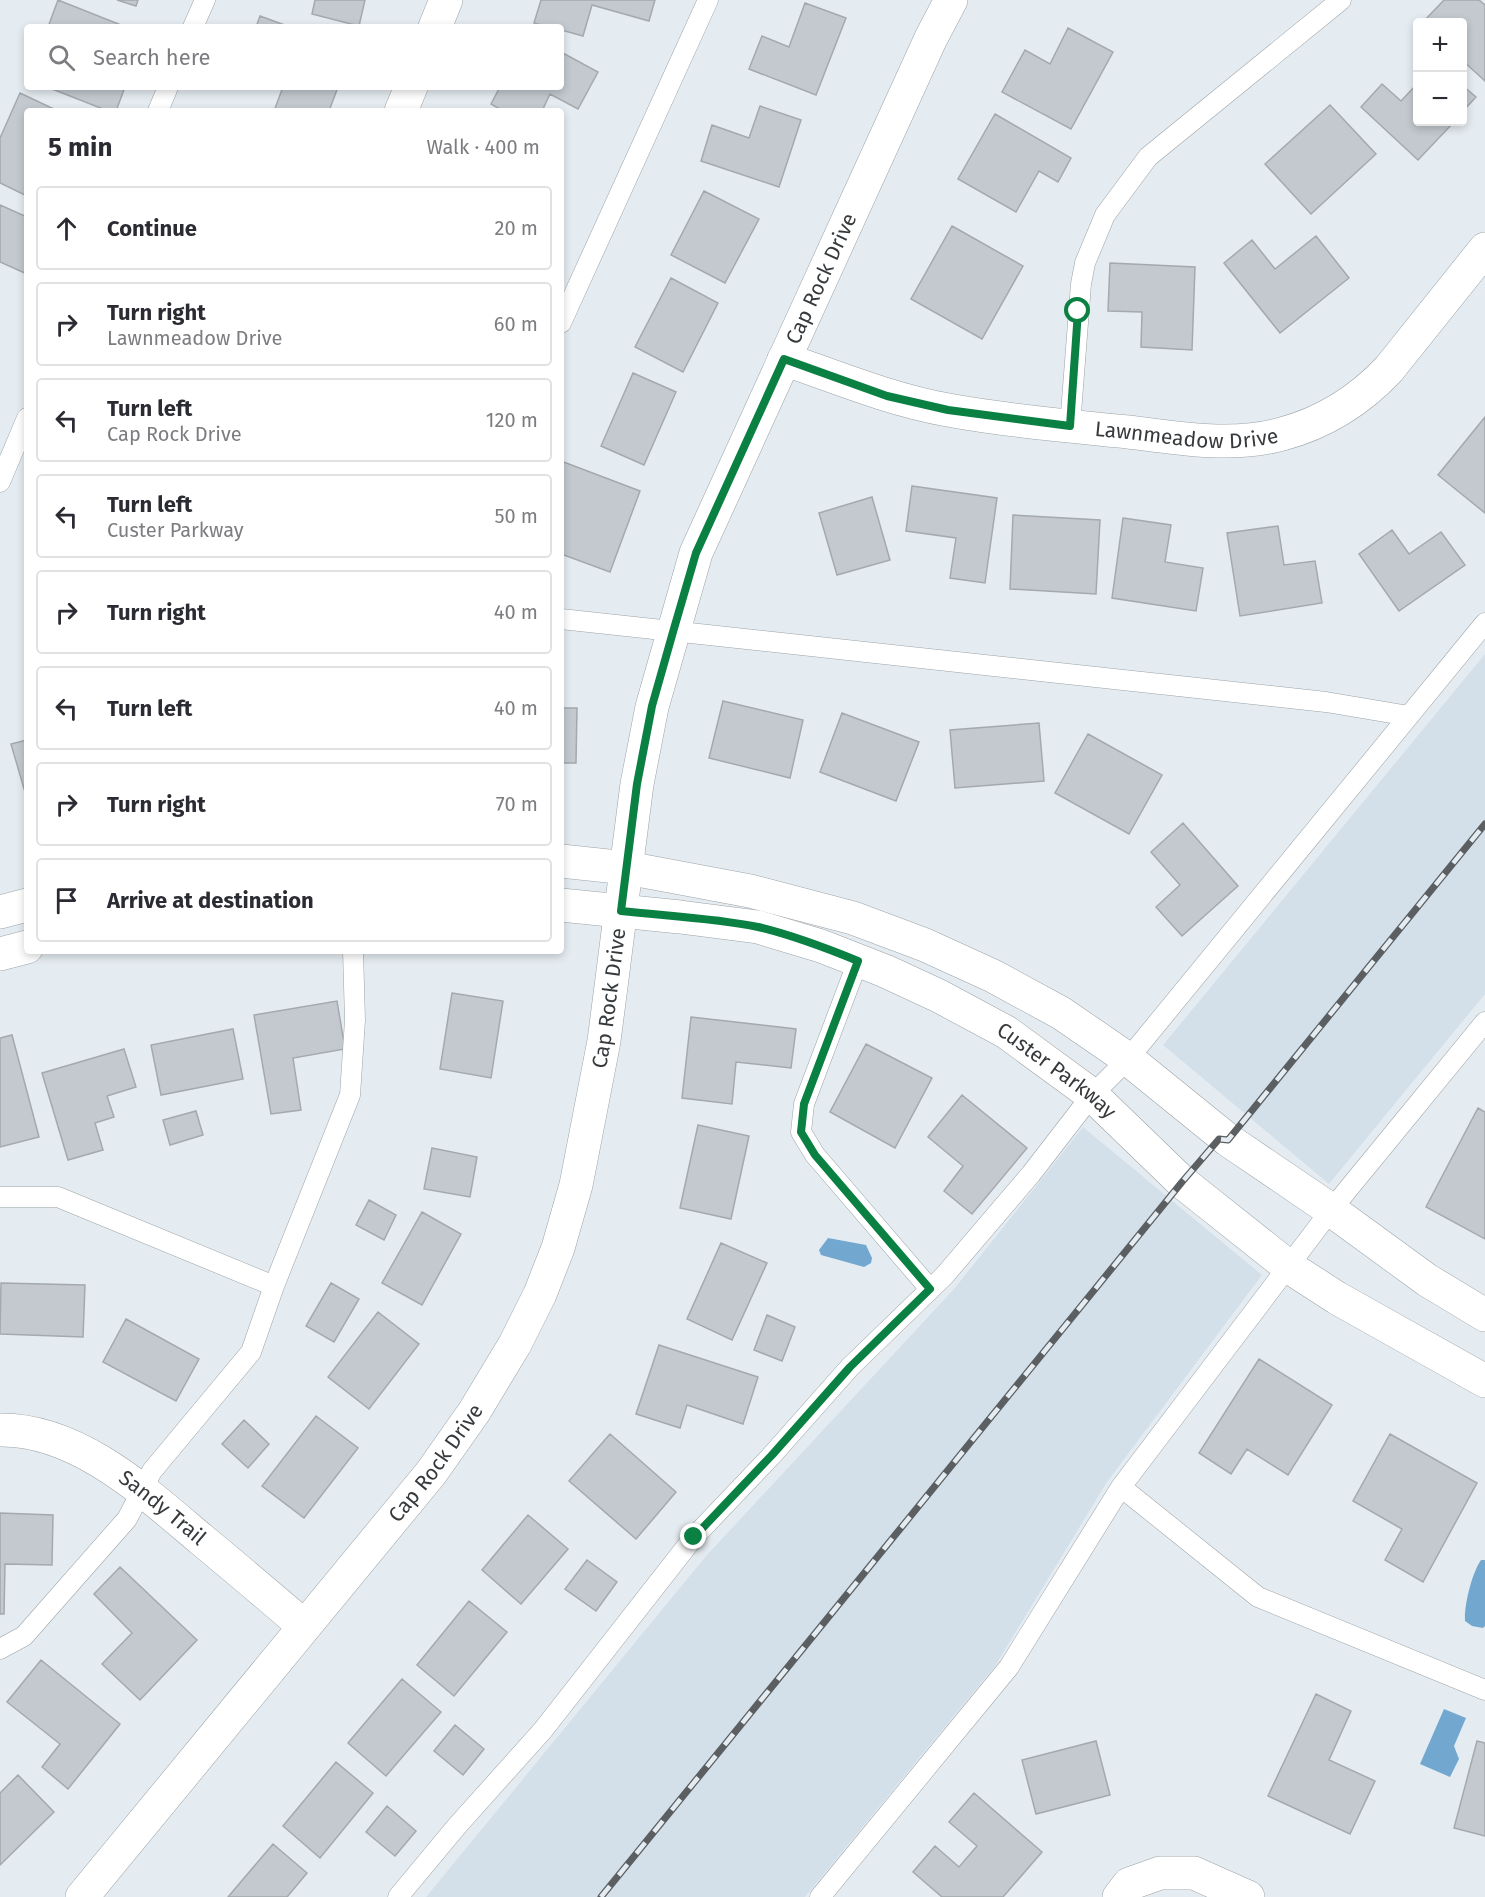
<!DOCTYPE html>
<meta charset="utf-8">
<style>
:root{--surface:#fff;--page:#f7f7f7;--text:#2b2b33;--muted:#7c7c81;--line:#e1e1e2}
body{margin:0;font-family:"Fira Sans",sans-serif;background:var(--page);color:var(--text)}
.controls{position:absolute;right:18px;top:18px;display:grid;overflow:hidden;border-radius:6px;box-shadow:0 3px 9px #0003}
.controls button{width:54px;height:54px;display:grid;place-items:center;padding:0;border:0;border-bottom:2px solid var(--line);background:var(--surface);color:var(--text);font:30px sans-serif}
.stop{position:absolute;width:18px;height:18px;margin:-14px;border:4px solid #0b8043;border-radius:50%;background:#fff}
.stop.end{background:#0b8043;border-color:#fff;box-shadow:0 2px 6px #0008}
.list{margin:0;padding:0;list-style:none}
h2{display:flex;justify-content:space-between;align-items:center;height:78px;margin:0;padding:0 24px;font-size:26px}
h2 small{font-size:20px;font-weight:400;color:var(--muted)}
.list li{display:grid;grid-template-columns:39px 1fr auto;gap:18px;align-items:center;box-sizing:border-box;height:84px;margin:0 12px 12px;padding:0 12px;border:2px solid var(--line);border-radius:6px}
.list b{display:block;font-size:22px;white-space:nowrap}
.list p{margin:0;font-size:20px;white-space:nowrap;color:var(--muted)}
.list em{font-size:20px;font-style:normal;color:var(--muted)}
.icon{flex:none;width:33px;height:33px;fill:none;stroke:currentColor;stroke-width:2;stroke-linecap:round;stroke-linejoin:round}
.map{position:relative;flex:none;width:1485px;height:1897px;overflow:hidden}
.search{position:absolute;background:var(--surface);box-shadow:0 3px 9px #0003;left:24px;top:24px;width:540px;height:66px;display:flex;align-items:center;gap:15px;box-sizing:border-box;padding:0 21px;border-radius:6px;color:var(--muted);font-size:22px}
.panel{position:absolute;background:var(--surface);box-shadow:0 3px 9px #0003;left:24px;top:108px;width:540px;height:846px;border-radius:6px}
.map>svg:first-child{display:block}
</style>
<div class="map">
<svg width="1485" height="1897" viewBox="0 0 1485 1897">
<rect width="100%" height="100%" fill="#e5ecf1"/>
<path fill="#d3e0ea" d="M1485 654V994L1329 1184 1163 1045Z
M1083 1127 1262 1275 1107 1482 995 1666 805 1897H426L706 1556 954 1289Z"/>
<path fill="#72a8d0" d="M828 1238 866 1245 872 1258 871 1263 864 1267 821 1255 819 1250Z
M1481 1560H1485V1626L1483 1628 1472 1626 1465 1621C1464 1605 1472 1573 1481 1560Z
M1444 1709 1466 1718 1454 1746 1459 1759 1450 1777 1420 1764Z"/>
<path fill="#c3c9ce" stroke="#a3a9ad" stroke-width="1.5" d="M58 0 126 27H48Z
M117 0H138L136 6Z
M315 0H365L359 26 312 14Z
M541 0H655L649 21 592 5 583 36 561 30V27H549L534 23Z
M1444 0H1479L1485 5V81L1462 60V22H1423Z
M805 3 846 18 816 95 749 69 762 36 789 47Z
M260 16 290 27H256Z
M1068 28 1113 52 1071 129 1002 92 1025 50 1050 64Z
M561 52 598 72 578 109 550 94 542 111H503L491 104 500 87H561Z
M1418 83V122H1454L1418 160 1361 107 1382 84 1401 101Z
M1462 85 1476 97 1462 112Z
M47 87H125L116 111H108Z
M283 87H338L329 111H274Z
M20 93 58 111H27V196L0 183V138Z
M1330 105 1376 154 1311 214 1265 164Z
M760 106 801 120 779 187 701 161 712 125 749 138Z
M995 114 1071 158 1058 182 1039 171 1016 212 958 179Z
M704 191 759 219 725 283 671 255Z
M0 205 27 217V274L0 262Z
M952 226 1023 266 982 339 911 299Z
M1316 236 1349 278 1280 333 1224 263 1252 240 1275 269Z
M1110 263 1195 267 1192 350 1141 347 1142 312 1108 311Z
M671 278 718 303 683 372 635 347Z
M633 373 676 392 644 465 601 446Z
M1485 417V513L1438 475Z
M561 461 640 491 610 572 561 554Z
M912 486 997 498 985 583 950 578 956 538 906 531Z
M872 497 890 560 837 575 819 513Z
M1013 515 1100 520 1096 594 1010 589Z
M1123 518 1171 525 1165 562 1203 568 1196 611 1112 598Z
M1278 526 1284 565 1315 561 1322 603 1240 616 1227 533Z
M1392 530 1409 554 1441 532 1465 565 1399 611 1359 554Z
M723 701 803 720 790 778 709 758Z
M561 708H577L576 763H561Z
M842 713 919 742 896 801 820 772Z
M1039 723 1044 781 955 788 950 730Z
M1088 734 1162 775 1129 834 1055 793Z
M27 740V799L11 744Z
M1183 823 1238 886 1182 936 1156 907 1180 885 1151 852Z
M452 993 503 1001 491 1078 440 1069Z
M337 1001 345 1049 293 1058 301 1110 271 1114 254 1015Z
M691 1017 796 1029 791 1068 736 1062 732 1104 682 1098Z
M233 1029 243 1079 161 1095 151 1045Z
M12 1035 39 1137 0 1147V1038Z
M866 1044 932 1078 895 1148 830 1112Z
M124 1049 136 1087 107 1096 114 1117 95 1123 103 1150 68 1160 42 1073Z
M962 1095 1027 1148 972 1214 944 1191 963 1166 928 1137Z
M1478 1108 1485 1112V1239L1426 1207Z
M196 1111 203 1135 170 1145 163 1120Z
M698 1125 749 1136 731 1219 680 1208Z
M432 1148 477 1157 470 1197 424 1189Z
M369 1200 396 1215 384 1240 356 1225Z
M422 1212 461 1234 422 1305 382 1283Z
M721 1243 767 1263 732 1340 687 1319Z
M1 1283 85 1285 83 1337 0 1334Z
M331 1283 359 1299 334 1342 306 1326Z
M378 1312 419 1344 369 1409 328 1377Z
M767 1315 795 1327 782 1361 754 1350Z
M126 1319 199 1359 176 1401 103 1362Z
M659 1345 758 1377 743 1424 687 1405 680 1428 636 1414Z
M1259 1359 1332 1405 1288 1475 1247 1449 1231 1474 1199 1453Z
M316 1416 358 1448 304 1518 262 1486Z
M244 1420 269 1444 248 1468 222 1444Z
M610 1434 676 1492 636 1539 569 1481Z
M1390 1434 1477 1483 1423 1582 1385 1560 1402 1529 1353 1501Z
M0 1513 53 1515 52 1565 5 1564 4 1614H0Z
M528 1515 568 1549 521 1604 482 1570Z
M587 1560 617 1582 596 1611 565 1589Z
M120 1567 197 1640 140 1700 102 1664 132 1633 94 1594Z
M469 1601 507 1632 454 1696 417 1665Z
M41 1660 120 1724 68 1789 42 1767 60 1744 7 1702Z
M402 1679 441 1712 386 1776 348 1743Z
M1316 1694 1351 1711 1329 1760 1375 1781 1350 1834 1268 1796Z
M455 1725 484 1749 463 1775 434 1751Z
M1096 1741 1110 1795 1036 1814 1022 1760Z
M1477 1741 1485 1743V1836L1454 1828Z
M336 1762 373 1793 320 1858 283 1826Z
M18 1775 54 1812 0 1865V1793Z
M974 1793 1042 1852 1003 1897H942L913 1872 935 1846 959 1867 977 1846 949 1822Z
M387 1806 416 1831 395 1856 366 1832Z
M273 1844 307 1873 287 1897H228Z"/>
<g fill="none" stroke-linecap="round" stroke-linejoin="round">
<g stroke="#9ca3a7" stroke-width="21">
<path id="service" d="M193 27 205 0
M158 111 168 87
M561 323 708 0
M1070 426 1081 284 1085 263 1105 215 1148 157 1341 0
M0 482 27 418
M561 619 1326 702 1409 716
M858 961 804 1104 801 1132 815 1155 930 1289
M0 1197H58L274 1286
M1121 1487 1258 1597 1485 1690
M0 1649 24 1636 127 1519 152 1471 251 1352 274 1286 350 1095 355 1020 353 951
M398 1897 457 1826 543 1730 694 1537 772 1455 850 1367 944 1276 1031 1174 1092 1095 1128 1059 1485 623
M820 1897 1009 1667 1121 1487 1331 1210 1485 1022"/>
</g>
<g stroke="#9ca3a7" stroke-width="34">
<g id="minor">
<path d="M435 27 446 0"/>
<path d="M401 111 411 87"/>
<path id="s1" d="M784 359C838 378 892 400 948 410 1008 421 1069 426 1128 432 1180 438 1231 448 1282 434 1323 423 1359 401 1389 369L1485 249"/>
<path id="s2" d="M0 1430C78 1429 146 1493 202 1540 236 1568 270 1597 304 1626"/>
<path id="s3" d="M82 1897 431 1473 474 1412 515 1344 540 1294 558 1248 576 1185 604 1041 637 784 652 707 696 553 931 38 951 0"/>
<path d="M1119 1897 1129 1884 1160 1873H1194L1248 1897"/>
</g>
</g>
<g stroke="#9ca3a7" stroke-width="34">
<g id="tertiary">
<path d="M561 861 627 868 750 891 853 918 925 945 993 976 1061 1013 1128 1059 1228 1140 1331 1210 1427 1280 1485 1315"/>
<path id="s4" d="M561 905 680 917 758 927 821 946 885 971 939 996 1006 1032 1092 1095 1182 1182 1289 1267 1337 1298 1485 1381"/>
<path d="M0 912 27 905"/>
<path d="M0 954 27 947"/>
</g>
</g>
<use href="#service" stroke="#fff" stroke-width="20"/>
<use href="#minor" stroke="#fff" stroke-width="33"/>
<use href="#tertiary" stroke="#fff" stroke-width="33"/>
<g stroke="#5b5f61" stroke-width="7">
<path id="rail" d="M601 1897 1182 1182 1219 1139 1228 1140 1485 824"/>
</g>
<use href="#rail" stroke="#e5ecf1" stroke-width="4.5" stroke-dasharray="14" stroke-linecap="butt"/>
</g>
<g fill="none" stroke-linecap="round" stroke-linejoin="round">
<path stroke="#0b8043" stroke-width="8" d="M694 1537 772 1455 850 1367 930 1289 815 1155 801 1132 804 1104 858 961C826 948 792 935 758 927 713 918 666 916 621 911L637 784 652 706 673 632 696 553 784 359 887 396 948 410 1070 426 1078 311"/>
</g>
<g text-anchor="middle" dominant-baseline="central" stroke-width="4.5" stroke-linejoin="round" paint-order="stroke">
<g font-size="21" fill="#373a3c" stroke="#e5ecf1">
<text stroke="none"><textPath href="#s3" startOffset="1820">Cap Rock Drive</textPath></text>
<text stroke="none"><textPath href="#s1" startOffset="412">Lawnmeadow Drive</textPath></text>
<text stroke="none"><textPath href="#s3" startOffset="1064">Cap Rock Drive</textPath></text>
<text stroke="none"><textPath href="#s4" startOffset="532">Custer Parkway</textPath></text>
<text stroke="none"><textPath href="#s3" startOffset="560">Cap Rock Drive</textPath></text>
<text stroke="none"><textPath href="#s2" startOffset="184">Sandy Trail</textPath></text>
</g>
</g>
</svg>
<div class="controls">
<button>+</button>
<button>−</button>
</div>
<div class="stop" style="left:1078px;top:311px"></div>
<div class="stop end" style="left:694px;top:1537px"></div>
<div class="search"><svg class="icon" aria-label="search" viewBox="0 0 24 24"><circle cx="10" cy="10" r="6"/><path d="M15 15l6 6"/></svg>Search here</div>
<section class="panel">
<h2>5 min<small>Walk · 400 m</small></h2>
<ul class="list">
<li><svg class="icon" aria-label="ahead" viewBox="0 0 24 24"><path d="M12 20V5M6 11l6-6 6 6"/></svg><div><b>Continue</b></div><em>20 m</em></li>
<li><svg class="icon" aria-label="right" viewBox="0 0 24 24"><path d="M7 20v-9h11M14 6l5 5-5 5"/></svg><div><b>Turn right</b><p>Lawnmeadow Drive</p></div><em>60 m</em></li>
<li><svg class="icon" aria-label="left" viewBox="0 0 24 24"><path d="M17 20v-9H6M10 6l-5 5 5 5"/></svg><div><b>Turn left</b><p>Cap Rock Drive</p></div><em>120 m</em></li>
<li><svg class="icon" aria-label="left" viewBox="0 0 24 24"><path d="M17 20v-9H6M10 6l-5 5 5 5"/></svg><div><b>Turn left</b><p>Custer Parkway</p></div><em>50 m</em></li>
<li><svg class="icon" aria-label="right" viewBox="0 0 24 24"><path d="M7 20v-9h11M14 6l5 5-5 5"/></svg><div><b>Turn right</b></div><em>40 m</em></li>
<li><svg class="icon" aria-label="left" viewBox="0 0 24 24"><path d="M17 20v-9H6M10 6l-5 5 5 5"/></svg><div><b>Turn left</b></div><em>40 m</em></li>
<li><svg class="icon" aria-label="right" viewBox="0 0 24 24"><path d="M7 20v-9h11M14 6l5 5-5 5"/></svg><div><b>Turn right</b></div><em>70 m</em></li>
<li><svg class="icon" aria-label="arrive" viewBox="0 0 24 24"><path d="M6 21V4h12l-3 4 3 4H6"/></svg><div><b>Arrive at destination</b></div></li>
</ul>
</section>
</div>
